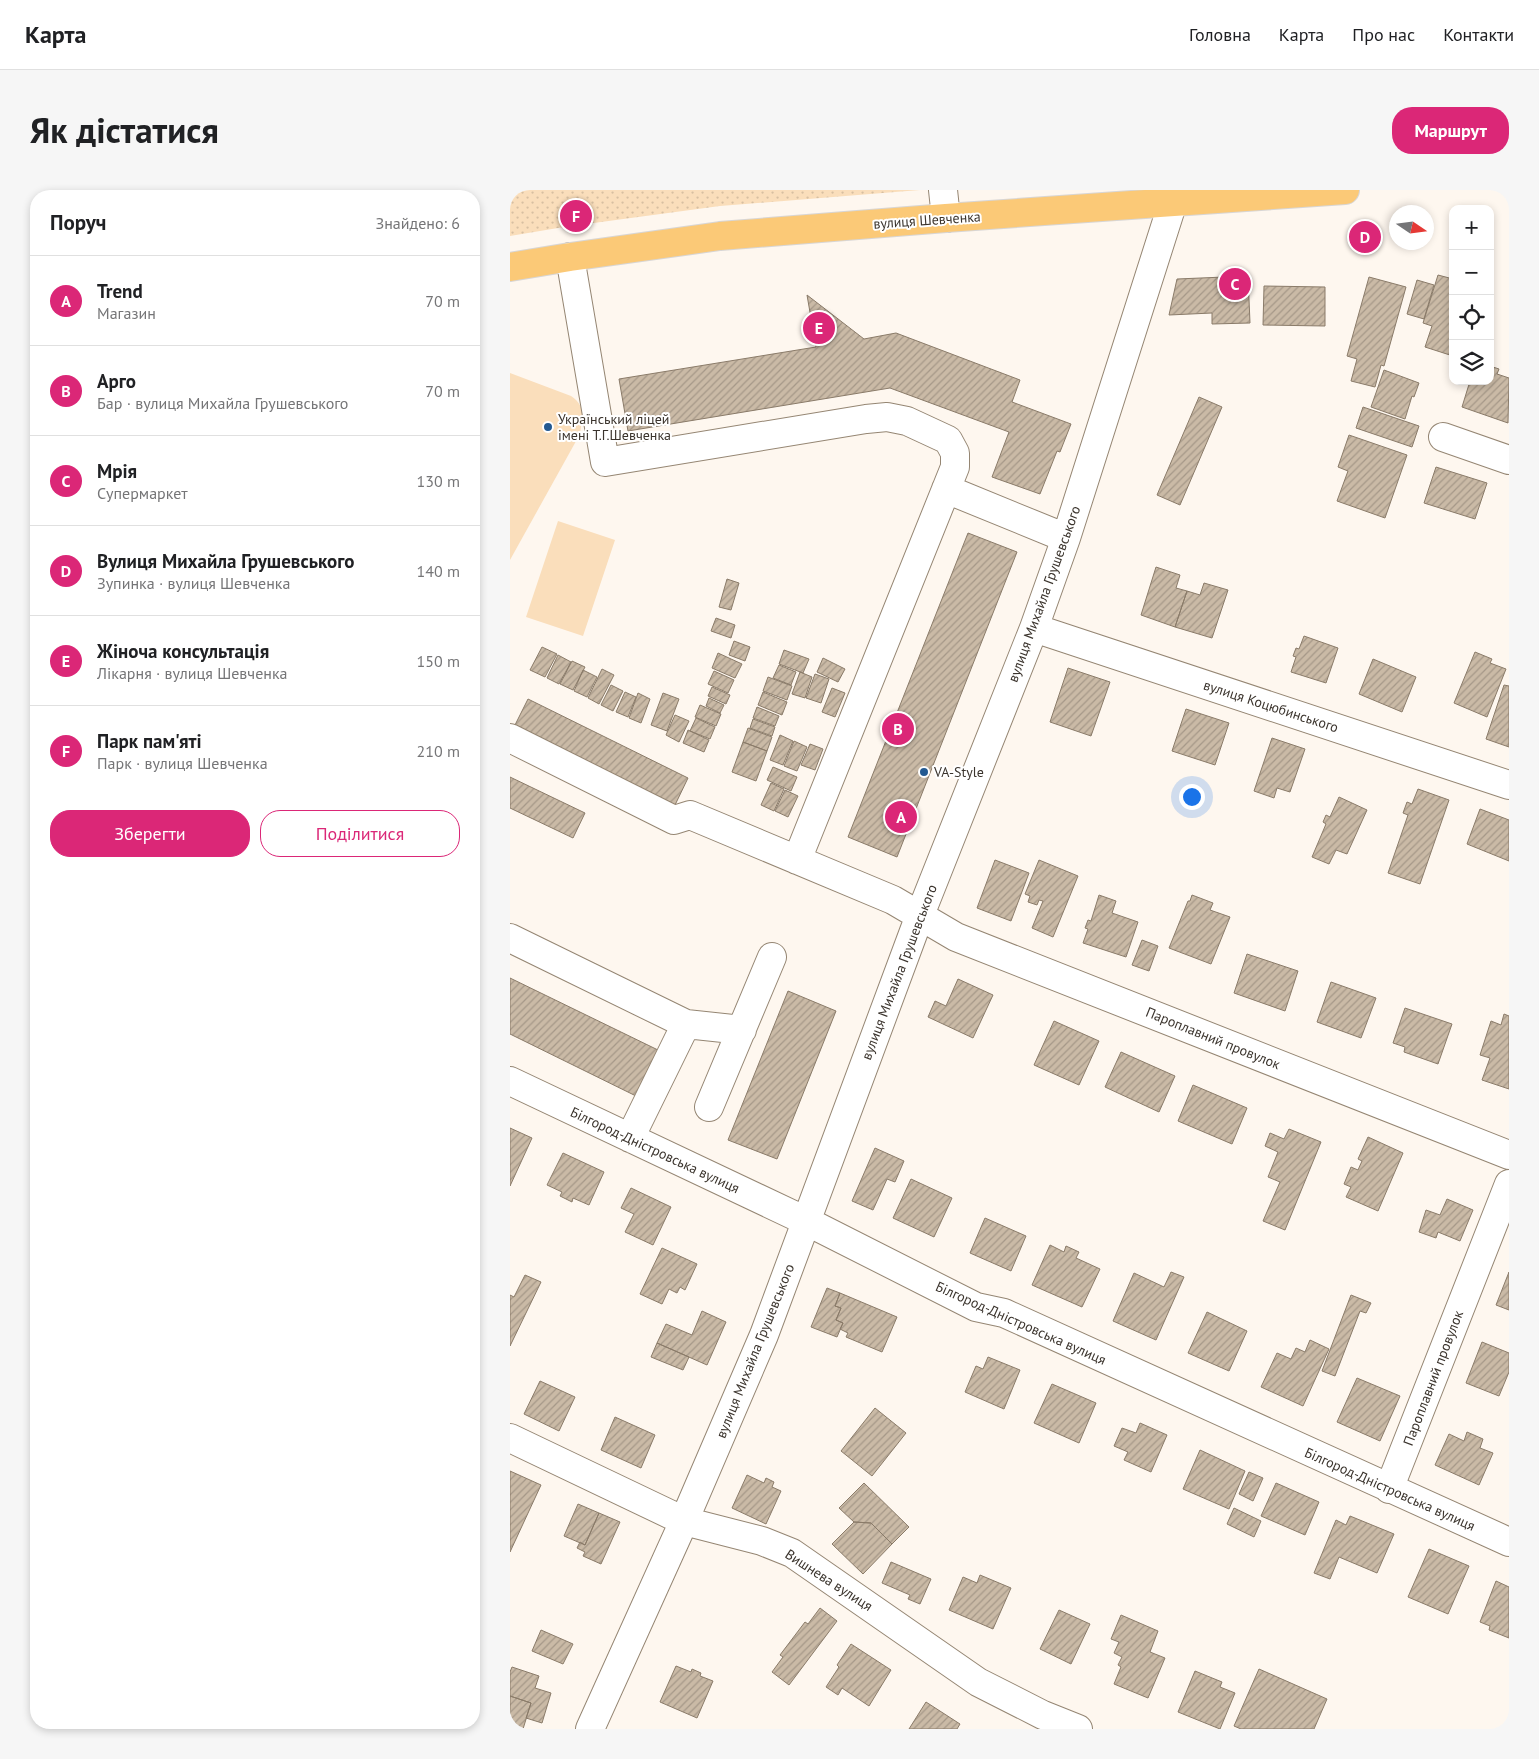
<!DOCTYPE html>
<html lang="uk">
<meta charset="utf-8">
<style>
:root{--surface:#fff;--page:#f6f6f6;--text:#202124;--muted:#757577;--line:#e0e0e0;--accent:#db2777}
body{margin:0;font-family:"PT Sans",sans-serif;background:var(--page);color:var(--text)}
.controls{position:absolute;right:15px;top:15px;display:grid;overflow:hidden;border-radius:10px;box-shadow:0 2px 8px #0003}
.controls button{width:45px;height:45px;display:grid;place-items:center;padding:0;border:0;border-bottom:1px solid var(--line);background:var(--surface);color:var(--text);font:25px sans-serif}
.compass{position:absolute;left:879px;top:15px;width:45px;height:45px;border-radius:50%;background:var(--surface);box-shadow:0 2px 8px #0003;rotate:103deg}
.you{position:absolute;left:681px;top:606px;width:18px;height:18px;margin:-12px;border:4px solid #fff;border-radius:50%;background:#1a73e8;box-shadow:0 0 0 8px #1a73e833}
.badge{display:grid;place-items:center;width:32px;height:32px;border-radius:50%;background:var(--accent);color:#fff;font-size:16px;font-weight:700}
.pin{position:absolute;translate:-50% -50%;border:2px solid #fff;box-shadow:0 1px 5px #0006}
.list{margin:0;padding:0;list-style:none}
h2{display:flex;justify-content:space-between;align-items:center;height:65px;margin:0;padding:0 20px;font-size:21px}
h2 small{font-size:16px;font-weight:400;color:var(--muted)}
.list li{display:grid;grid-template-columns:32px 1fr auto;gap:15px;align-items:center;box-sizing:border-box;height:90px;padding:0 20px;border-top:1px solid var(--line)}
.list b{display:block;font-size:19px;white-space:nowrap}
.list p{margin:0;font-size:16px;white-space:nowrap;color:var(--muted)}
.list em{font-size:16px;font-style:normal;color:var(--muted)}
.actions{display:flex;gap:10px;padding:15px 20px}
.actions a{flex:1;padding:11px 0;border:1px solid var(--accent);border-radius:20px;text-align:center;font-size:18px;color:var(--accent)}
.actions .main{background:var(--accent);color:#fff}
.icon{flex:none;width:28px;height:28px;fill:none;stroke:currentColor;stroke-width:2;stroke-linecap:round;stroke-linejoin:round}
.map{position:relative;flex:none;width:999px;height:1539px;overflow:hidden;border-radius:20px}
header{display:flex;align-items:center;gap:30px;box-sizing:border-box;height:70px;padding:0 25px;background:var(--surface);border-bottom:1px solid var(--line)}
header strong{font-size:24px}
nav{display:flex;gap:28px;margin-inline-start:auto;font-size:18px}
.intro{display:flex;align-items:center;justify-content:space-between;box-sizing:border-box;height:120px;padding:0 30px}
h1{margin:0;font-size:35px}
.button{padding:12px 22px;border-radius:20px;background:var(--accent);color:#fff;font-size:18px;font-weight:700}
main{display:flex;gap:30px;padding:0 30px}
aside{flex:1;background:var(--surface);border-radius:20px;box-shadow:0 2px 8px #0003}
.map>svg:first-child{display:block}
</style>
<header>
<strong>Карта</strong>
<nav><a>Головна</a><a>Карта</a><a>Про нас</a><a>Контакти</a></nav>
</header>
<div class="intro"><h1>Як дістатися</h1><a class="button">Маршрут</a></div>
<main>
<aside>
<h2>Поруч<small>Знайдено: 6</small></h2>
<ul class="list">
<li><span class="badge">A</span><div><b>Trend</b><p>Магазин</p></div><em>70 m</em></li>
<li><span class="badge">B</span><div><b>Арго</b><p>Бар · вулиця Михайла Грушевського</p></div><em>70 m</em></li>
<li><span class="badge">C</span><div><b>Мрія</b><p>Супермаркет</p></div><em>130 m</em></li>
<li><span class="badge">D</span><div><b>Вулиця Михайла Грушевського</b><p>Зупинка · вулиця Шевченка</p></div><em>140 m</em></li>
<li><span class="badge">E</span><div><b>Жіноча консультація</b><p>Лікарня · вулиця Шевченка</p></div><em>150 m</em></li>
<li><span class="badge">F</span><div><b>Парк пам'яті</b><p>Парк · вулиця Шевченка</p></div><em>210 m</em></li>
</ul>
<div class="actions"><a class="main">Зберегти</a><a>Поділитися</a></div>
</aside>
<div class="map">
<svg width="999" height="1539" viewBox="0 0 999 1539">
<defs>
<pattern id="park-dots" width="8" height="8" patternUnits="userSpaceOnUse" patternTransform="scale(1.25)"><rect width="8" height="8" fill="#fadebb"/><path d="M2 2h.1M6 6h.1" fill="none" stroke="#d7bfa1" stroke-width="1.8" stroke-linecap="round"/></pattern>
<pattern id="building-hatch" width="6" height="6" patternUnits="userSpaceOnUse" patternTransform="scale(1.25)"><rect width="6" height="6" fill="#cabaa6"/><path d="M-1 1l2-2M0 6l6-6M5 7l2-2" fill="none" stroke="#a59888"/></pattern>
</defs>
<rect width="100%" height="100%" fill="#fef7ef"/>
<path fill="url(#park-dots)" d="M0 0H410L210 16 54 37 0 46Z"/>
<path fill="#fadebb" d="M0 183 61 206C77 217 72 227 70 244L0 370Z
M48 331 105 350 73 446 16 427Z"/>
<path fill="url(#building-hatch)" stroke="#8a7b69" d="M928 85 943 89V166L915 157 922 136 913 133Z
M738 86 740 133 702 134V123L659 125 667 89Z
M859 87 896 97 874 176 871 175 865 197 841 191 847 169 837 166Z
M907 90 924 95 914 129 897 124Z
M754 96 815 97V136L753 135Z
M297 105 354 149 386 143 510 190 502 212 561 234 550 262 547 261 530 304 482 287 499 242 380 198 118 241 109 189 306 157Z
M980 176 989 179 987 184 999 188 998 233 952 217 960 191H980Z
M874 180 909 193 904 207 902 206 895 229 861 217Z
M689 207 712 217 670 315 647 305Z
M853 217 909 236 902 257 846 238Z
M839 245 897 265 875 328 827 311 838 281 828 277Z
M926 277 977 293 965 329 914 313Z
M458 343 507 362 387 667 338 647Z
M646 377 670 385 666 398 677 401 665 437 631 425Z
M217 389 229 393 221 420 209 417Z
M694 393 718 400 702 448 665 437 677 401 690 405Z
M206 428 225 435 221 448 201 441Z
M794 446 828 458 816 493 781 482 786 467 783 466 786 458 789 459Z
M224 451 240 457 235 471 219 465Z
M32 457 47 464 35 487 20 480Z
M274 460 299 469 293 483 269 474Z
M965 462 982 469 980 473 996 479 977 527 944 513Z
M208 463 232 474 225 488 202 478Z
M48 465 61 472 49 494 37 488Z
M313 468 335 479 328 492 307 482Z
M863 469 906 487 892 522 849 504Z
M62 471 75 477 63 500 50 494Z
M269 475 286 482 281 495 263 488Z
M558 478 600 492 581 546 540 532Z
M92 479 104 485 89 514 78 508Z
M73 480 87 487 77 507 64 501Z
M204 481 224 490 218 503 198 494Z
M290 482 302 487 295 508 282 504Z
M305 484 319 489 311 513 296 508Z
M258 487 282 496 277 510 253 501Z
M101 495 113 501 103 521 91 515Z
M994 495 999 496V557L976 549Z
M202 497 220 505 216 514 198 506Z
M322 498 335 503 325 527 312 522Z
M115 502 126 507 118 527 106 522Z
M253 502 277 512 272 525 248 515Z
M128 503 140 509 131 533 119 528Z
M153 503 169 509 157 541 141 535Z
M199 508 214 515 210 523 196 516Z
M18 509 178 588 165 615 5 535Z
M190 515 211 524 206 536 185 527Z
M247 517 269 526 265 536 243 528Z
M676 519 719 533 705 575 662 561Z
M165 525 179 531 169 552 156 545Z
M186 528 205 537 200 549 180 541Z
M243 529 265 537 262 546 240 538Z
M238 538 262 547 257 561 233 552Z
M178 540 199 550 194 562 173 553Z
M270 545 283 551 273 575 260 570Z
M762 548 795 559 780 602 767 598 764 608 744 601Z
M284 551 297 557 287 581 274 576Z
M233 552 257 561 246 591 222 582Z
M300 554 313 559 305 580 291 575Z
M263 577 287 587 281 601 257 590Z
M0 587 75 623 63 648 0 618Z
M261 593 274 599 264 621 251 615Z
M908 599 939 610 910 694 878 683 898 625 893 623 897 612 902 614Z
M275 600 288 606 278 627 265 621Z
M829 607 857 620 837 664 826 660 819 674 802 667 816 634 813 632 816 625 820 627Z
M970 619 999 630V671L957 654Z
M485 670 519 683 501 731 467 718Z
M529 670 568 686 543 747 522 738 533 711 529 710 527 715 518 712 520 706 515 704Z
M589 705 606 711 602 723 628 732 616 767 573 753 578 739 575 738 578 730 581 731Z
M682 705 703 713 700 720 720 727 701 774 659 758 678 711H680Z
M632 750 648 756 639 781 622 775Z
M737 764 788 781 775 821 724 803Z
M0 788 148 860 126 906 0 844Z
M448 789 483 805 463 848 418 827 425 811 436 816Z
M821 792 866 808 851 848 807 832Z
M278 801 326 821 267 969 218 950Z
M895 818 942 834 928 874 894 862 895 857 883 853Z
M994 824 999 826V899L972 890 980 868 970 865 981 831 991 835Z
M544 831 589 851 569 895 524 875Z
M611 862 665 886 649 922 595 897Z
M683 895 737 918 722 954 668 931Z
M0 938 22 948 0 996Z
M779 939 811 952 775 1040 753 1031 770 992 758 987 768 962 755 956 760 943 774 949Z
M858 947 893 963 868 1021 836 1007 841 997 834 994 841 977 848 980 852 971 848 969Z
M365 958 394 971 385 992 377 989 363 1020 342 1011Z
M53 963 94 982 79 1015 63 1008 62 1012 50 1006 52 1002 37 995Z
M401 989 442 1008 424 1047 383 1028Z
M121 998 161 1017 143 1055 115 1042 124 1024 111 1018Z
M937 1009 963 1020 950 1051 928 1042 926 1048 909 1042 916 1020 930 1025Z
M475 1028 516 1046 501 1081 460 1063Z
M540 1055 554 1062 556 1056 569 1062 566 1068 590 1079 572 1117 522 1095Z
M152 1058 187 1074 175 1100 170 1097 167 1103 159 1099 152 1114 130 1104Z
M661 1082 674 1087 646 1150 603 1131 624 1083 654 1097Z
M999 1082V1120L986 1115Z
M15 1085 31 1092 0 1156V1105L4 1107Z
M317 1098 330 1103 325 1116 331 1118 326 1130 333 1133 327 1147 301 1137Z
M330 1103 387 1127 372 1162 336 1147 338 1143 330 1139 333 1133 326 1130 331 1118 325 1116Z
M841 1105 861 1113 856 1123 850 1121 825 1186 812 1181Z
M192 1121 216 1132 197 1175 147 1153 156 1134 182 1145Z
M697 1122 737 1141 719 1181 678 1163Z
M800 1150 819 1159 793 1216 751 1197 767 1163 781 1169 786 1158 795 1162Z
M972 1152 999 1163V1182L989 1206 956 1193Z
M147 1153 179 1167 173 1180 141 1167Z
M478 1167 510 1180 494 1219 455 1202 466 1176 473 1179Z
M847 1188 890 1206 870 1251 827 1232Z
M30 1191 65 1207 49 1241 14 1224Z
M542 1194 586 1213 569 1253 524 1233Z
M365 1218 396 1243 362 1286 331 1261Z
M105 1227 145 1245 131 1278 91 1260Z
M630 1233 657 1245 641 1282 614 1270 618 1262 604 1256 612 1238 626 1243Z
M957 1242 973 1249 970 1258 983 1263 969 1295 925 1275 939 1244 954 1251Z
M690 1260 735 1281 719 1319 673 1299Z
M0 1281 31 1295 0 1362Z
M739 1282 753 1288 743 1311 729 1304Z
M237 1285 254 1293 256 1288 264 1292 262 1297 271 1301 256 1334 222 1318Z
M354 1293 399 1337 382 1354 361 1333 344 1332 329 1318Z
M766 1293 809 1312 795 1345 751 1326Z
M68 1314 89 1323 75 1355 54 1346Z
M724 1318 751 1331 744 1347 717 1334Z
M89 1323 110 1332 91 1374 73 1366 75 1362 67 1358 70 1352 75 1355Z
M840 1326 884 1344 867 1383 829 1367 820 1389 804 1383 826 1330 836 1335Z
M344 1332 361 1333 382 1354 353 1384 322 1354Z
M919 1359 959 1376 938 1424 898 1407Z
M381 1372 421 1389 410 1414 398 1409 400 1405 372 1393Z
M470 1385 501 1398 483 1439 439 1420 453 1387 467 1393Z
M986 1391 999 1397V1448L979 1440 980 1436 970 1432Z
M310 1418 327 1431 279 1495 262 1482 273 1467 270 1465 295 1432 298 1434Z
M549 1420 580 1434 561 1474 530 1459Z
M611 1425 648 1441 640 1462 655 1468 638 1508 604 1494 611 1477 608 1475 612 1467 604 1463 609 1452 601 1449Z
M31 1440 63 1454 53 1474 22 1461Z
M341 1454 381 1480 359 1516 332 1498 328 1505 316 1497 329 1477 327 1475Z
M166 1476 181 1482 182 1479 191 1483 190 1486 203 1491 187 1528 150 1512Z
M2 1477 29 1486 25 1498 41 1503 32 1533 16 1528 21 1513 0 1506V1482Z
M749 1479 817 1509 804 1539H731L724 1536Z
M685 1481 712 1492 710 1497 725 1503 710 1539 668 1522Z
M0 1506 21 1513 13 1539H0Z
M416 1512 450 1534 447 1539H399Z"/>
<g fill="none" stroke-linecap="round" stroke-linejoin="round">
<g stroke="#958673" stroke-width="30">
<path id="minor" d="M433 0 436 28
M60 67 95 272 356 229 377 227 397 231 438 250 445 263V277L287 670
M933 247 999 270
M436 299 556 348
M524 438 999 595
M0 548 164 630 180 625 383 710 446 747 999 965
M0 748 176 834 120 948
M176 834 232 840
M0 891 296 1031 466 1117 494 1123 999 1352
M199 917 262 767
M0 1248 174 1331 252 1351 282 1363 468 1492 533 1525 568 1539
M879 1299 999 994
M80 1539 174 1331 254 1145 410 725 524 438 556 348 663 12"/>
</g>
<g stroke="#d8d6d5" stroke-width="30">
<path id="major" d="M0 77 60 67 210 46 436 28 835 0"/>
</g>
<use href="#minor" stroke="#fff" stroke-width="28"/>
<use href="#major" stroke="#fbc977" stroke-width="28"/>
</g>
<g fill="#235991" stroke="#fff" stroke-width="2">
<circle cx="38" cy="237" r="5"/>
<circle cx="414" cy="582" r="5"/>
</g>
<g text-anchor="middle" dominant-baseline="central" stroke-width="4" stroke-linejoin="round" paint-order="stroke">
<g font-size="14" fill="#3b342d" stroke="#fff">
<text transform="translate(417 30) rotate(-4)">вулиця Шевченка</text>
<text transform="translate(534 404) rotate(-70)">вулиця Михайла Грушевського</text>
<text transform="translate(761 516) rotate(18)">вулиця Коцюбинського</text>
<text transform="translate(389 782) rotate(-69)">вулиця Михайла Грушевського</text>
<text transform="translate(703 848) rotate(22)">Пароплавний провулок</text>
<text transform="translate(145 960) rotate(25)">Білгород-Дністровська вулиця</text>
<text transform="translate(511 1133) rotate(24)">Білгород-Дністровська вулиця</text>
<text transform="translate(245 1161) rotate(-68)">вулиця Михайла Грушевського</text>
<text transform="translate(923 1188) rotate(-69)">Пароплавний провулок</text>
<text transform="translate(880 1299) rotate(24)">Білгород-Дністровська вулиця</text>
<text transform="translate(319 1390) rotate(33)">Вишнева вулиця</text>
</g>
<g font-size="14" fill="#3b342d" stroke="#fff" text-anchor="start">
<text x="48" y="229">Український ліцей<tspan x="48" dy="16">імені Т.Г.Шевченка</tspan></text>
<text x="424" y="582">VA-Style</text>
</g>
</g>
</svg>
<div class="controls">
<button>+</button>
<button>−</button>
<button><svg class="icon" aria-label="locate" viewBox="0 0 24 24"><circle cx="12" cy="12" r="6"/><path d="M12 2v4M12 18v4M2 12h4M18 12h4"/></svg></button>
<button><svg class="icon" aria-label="layers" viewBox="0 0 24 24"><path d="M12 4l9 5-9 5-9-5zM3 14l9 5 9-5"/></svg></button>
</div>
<svg class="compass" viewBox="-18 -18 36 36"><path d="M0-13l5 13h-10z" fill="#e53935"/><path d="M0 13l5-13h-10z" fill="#757577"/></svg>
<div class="you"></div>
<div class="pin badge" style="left:391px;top:627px">A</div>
<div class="pin badge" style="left:388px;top:539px">B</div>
<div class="pin badge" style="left:725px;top:94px">C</div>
<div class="pin badge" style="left:855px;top:47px">D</div>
<div class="pin badge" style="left:309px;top:138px">E</div>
<div class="pin badge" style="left:66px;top:26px">F</div>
</div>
</main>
